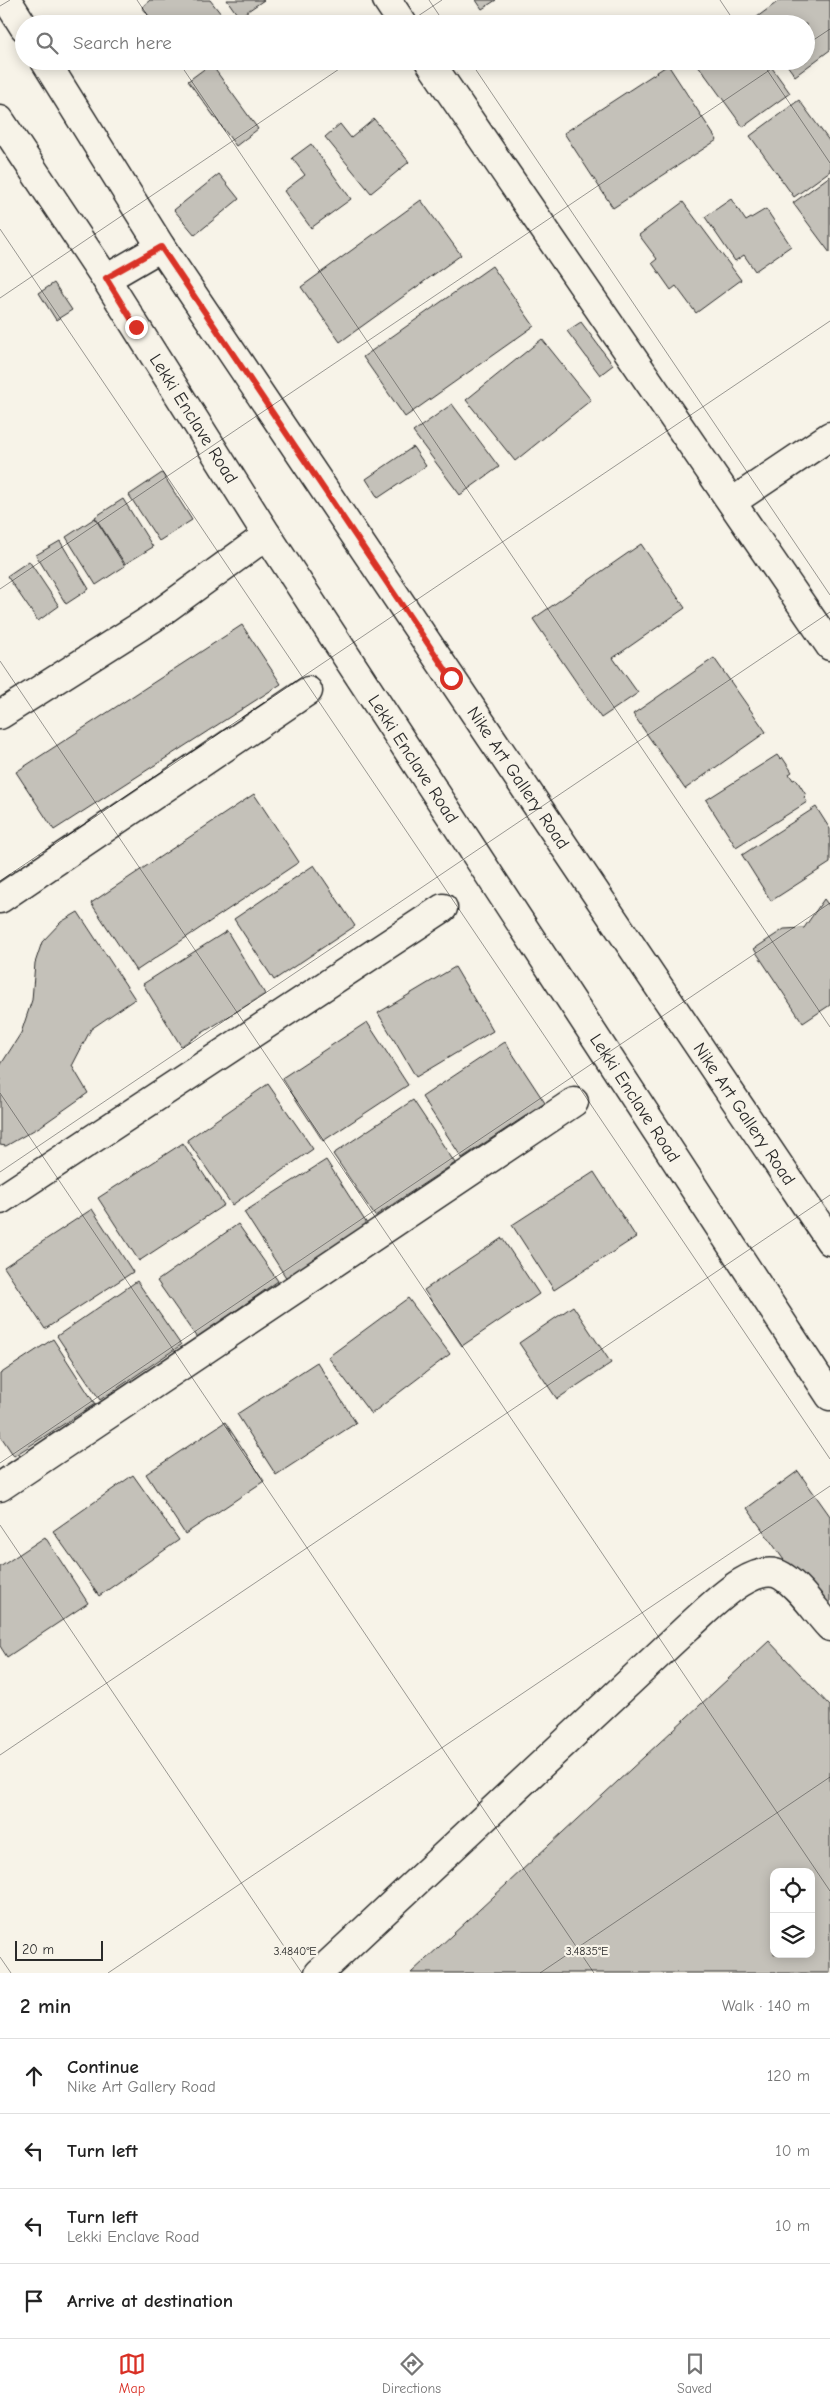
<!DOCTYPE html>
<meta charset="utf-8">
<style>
:root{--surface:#fff;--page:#f2f2f2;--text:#222;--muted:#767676;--line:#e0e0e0;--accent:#d93025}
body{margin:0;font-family:"Comic Neue",sans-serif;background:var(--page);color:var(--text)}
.controls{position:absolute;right:15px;bottom:15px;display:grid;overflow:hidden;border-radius:10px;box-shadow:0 2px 12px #0003}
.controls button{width:45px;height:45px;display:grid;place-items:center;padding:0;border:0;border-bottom:1px solid var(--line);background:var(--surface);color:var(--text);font:25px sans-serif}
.scale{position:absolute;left:15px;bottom:12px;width:88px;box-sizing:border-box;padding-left:5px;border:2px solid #2b2b2b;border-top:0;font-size:14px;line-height:18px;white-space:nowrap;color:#2b2b2b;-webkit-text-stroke:4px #f7f3e8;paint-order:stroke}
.stop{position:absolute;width:15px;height:15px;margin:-11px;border:4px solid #d93025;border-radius:50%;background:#fff}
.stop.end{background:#d93025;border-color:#fff;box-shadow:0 1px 5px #0008}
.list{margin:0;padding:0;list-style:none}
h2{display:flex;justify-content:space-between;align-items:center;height:65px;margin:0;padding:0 20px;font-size:21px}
h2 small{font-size:16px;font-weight:400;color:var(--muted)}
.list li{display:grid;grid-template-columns:32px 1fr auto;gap:15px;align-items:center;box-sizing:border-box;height:75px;padding:0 20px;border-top:1px solid var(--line)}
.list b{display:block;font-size:19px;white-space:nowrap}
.list p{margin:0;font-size:16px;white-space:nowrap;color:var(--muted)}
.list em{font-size:16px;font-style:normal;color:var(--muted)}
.icon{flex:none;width:28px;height:28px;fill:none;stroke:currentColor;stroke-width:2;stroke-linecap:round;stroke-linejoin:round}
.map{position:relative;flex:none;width:830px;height:1973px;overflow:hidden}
.search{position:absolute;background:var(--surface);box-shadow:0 2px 12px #0003;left:15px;right:15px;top:15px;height:55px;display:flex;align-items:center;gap:12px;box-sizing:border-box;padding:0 18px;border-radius:28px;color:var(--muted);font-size:19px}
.sheet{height:365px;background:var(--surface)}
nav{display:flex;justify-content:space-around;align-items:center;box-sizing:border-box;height:70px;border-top:1px solid var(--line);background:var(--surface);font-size:14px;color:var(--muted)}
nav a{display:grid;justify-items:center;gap:2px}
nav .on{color:var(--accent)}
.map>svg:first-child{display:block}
</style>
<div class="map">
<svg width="830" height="1973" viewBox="0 0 830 1973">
<rect width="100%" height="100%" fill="#f7f3e8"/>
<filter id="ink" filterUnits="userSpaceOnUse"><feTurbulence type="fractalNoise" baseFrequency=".02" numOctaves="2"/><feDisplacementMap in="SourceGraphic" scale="10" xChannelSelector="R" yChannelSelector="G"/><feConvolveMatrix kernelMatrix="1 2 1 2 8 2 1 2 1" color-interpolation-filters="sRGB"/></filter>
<g filter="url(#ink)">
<path fill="#c4c1b9" stroke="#2b2b2b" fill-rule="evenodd" d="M150 0H210L229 24H155L142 7Z
M227 0H264L239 17Z
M476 0H496L482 9Z
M780 0H830V50L795 76 784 61H806V24H756L753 20Z
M695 61H767L790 93 743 127Z
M211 64 258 129 236 146 188 81Z
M668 65 717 140 613 208 564 133Z
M799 100 830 142V171L794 197 750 136Z
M374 119 409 162 371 193 325 137 340 124 351 138Z
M311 144 351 199 311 228 284 191 305 175 292 158Z
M219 174 239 199 195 235 174 210Z
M830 176V253L793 203Z
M731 199 746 221 766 209 791 246 755 271 744 255 735 261 705 217Z
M421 200 461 255 340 342 301 287Z
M683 202 741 280 696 313 676 286 671 290 652 263 657 259 639 235Z
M492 266 534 326 405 417 363 357Z
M54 283 72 310 56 320 39 293Z
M581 322 613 365 600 375 567 331Z
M542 339 591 400 515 461 466 400Z
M452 404 499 467 460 495 413 432Z
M413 447 426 466 378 498 366 479Z
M162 473 192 520 159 541 129 495Z
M123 499 153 547 125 564 95 517Z
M95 518 125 566 96 585 66 537Z
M60 541 89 589 66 604 36 555Z
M641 544 685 608 613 658 638 693 601 718 533 619Z
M29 561 59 606 38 621 7 576Z
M242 625 281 684 54 830 16 772Z
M714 658 766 732 685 789 633 714Z
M777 755 780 759 782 757 792 772 789 774 793 780 796 779 806 795 804 797 807 802 736 847 706 800Z
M254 794 299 862 136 971 91 903Z
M816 807 830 829V863L771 901 742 855Z
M314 865 355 926 274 980 234 919Z
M824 899 830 907V1005L803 1023 754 949 784 929 804 928Z
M78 912 135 999 91 1029 72 1066 88 1093 41 1126 6 1146 0 1145V1066L21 1033 32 1000 35 963 42 942 61 922Z
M227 931 265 994 181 1046 143 984Z
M455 967 493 1031 416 1077 378 1013Z
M367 1022 408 1085 323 1141 282 1078Z
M505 1042 545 1103 462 1158 422 1097Z
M268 1084 313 1149 232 1205 187 1140Z
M413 1100 455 1163 375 1216 333 1154Z
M183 1143 224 1205 139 1261 98 1198Z
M326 1160 369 1227 287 1279 244 1212Z
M594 1172 636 1237 554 1290 512 1225Z
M92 1209 133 1272 45 1329 4 1267Z
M238 1224 278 1281 197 1338 157 1281Z
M502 1238 539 1294 462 1346 424 1290Z
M137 1281 181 1345 100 1400 57 1336Z
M408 1298 450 1354 371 1414 328 1357Z
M573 1306 611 1363 557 1399 519 1343Z
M53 1339 95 1404 14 1456 0 1435V1374Z
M317 1362 356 1423 276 1475 237 1414Z
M225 1422 264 1481 185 1534 146 1474Z
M798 1471 830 1516V1625L747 1508Z
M133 1475 179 1540 99 1596 53 1531Z
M45 1537 88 1603 7 1657 0 1646V1567Z
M769 1641 830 1706V1973H411ZM774 1872H811V1954H774Z"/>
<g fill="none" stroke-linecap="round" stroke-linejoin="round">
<g stroke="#2b2b2b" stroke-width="31">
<g id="minor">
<path d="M7 0 24 27"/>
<path d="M387 0 403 24"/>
<path id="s1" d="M45 61 161 247 830 1241"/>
<path d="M429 61 830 646"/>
<path id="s2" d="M0 120 106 279 267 535 830 1396"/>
<path d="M106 279 161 247"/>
<path d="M732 502 830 436"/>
<path d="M0 715 153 618 267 535"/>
<path d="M0 899 308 691"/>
<path d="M0 1200 443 908"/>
<path d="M0 1487 574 1102"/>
<path d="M319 1973 688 1627C708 1610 754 1559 782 1576 801 1588 815 1611 830 1627"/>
</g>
</g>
<use href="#minor" stroke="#f7f3e8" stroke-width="28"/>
</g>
</g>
<g fill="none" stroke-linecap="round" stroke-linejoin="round" filter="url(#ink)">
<path stroke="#d93025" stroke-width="6" d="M136 327 106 278 161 247 451 678"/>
</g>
<path fill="none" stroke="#2b2b2b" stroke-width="1" stroke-opacity="0.45" d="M137 0 153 24M429 0 445 24M720 0 736 24M0 6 10 0M406 24 442 0M806 45 830 29M178 61 830 1027M470 61 830 595M761 61 830 163M0 229 830 1459M0 298 351 61M0 589 783 61M0 661 830 1891M0 881 830 321M0 1093 594 1973M0 1172 830 612M0 1463 830 903M0 1525 302 1973M0 1755 830 1195M0 1957 11 1973M108 1973 830 1486M540 1973 830 1777"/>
<g text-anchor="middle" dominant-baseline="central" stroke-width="4.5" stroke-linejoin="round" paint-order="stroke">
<g font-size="18" fill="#2b2b2b" stroke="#f7f3e8">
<text stroke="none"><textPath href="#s2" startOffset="356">Lekki Enclave Road</textPath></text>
<text stroke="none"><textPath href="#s2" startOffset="761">Lekki Enclave Road</textPath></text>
<text stroke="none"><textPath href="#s1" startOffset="859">Nike Art Gallery Road</textPath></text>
<text stroke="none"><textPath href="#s2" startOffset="1166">Lekki Enclave Road</textPath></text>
<text stroke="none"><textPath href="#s1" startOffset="1264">Nike Art Gallery Road</textPath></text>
</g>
</g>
<g font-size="12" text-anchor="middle" fill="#2b2b2b" stroke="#f7f3e8" stroke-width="4.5" stroke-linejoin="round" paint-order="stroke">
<text x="295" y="1955">3.4840°E</text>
<text x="587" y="1955">3.4835°E</text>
</g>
</svg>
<div class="controls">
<button><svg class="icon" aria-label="locate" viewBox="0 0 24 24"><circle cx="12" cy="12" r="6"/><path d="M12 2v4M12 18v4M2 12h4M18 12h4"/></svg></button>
<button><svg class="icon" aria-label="layers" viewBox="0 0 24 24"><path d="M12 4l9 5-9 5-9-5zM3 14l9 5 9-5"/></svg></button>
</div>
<div class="scale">20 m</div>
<div class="stop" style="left:451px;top:678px"></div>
<div class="stop end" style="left:136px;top:327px"></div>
<div class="search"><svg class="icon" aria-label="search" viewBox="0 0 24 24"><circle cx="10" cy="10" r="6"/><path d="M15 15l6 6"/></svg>Search here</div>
</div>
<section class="sheet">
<h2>2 min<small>Walk · 140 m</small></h2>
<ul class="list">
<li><svg class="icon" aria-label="ahead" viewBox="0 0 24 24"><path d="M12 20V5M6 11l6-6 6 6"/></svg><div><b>Continue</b><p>Nike Art Gallery Road</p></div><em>120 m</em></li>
<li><svg class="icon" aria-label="left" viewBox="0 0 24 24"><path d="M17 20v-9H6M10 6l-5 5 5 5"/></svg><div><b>Turn left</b></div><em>10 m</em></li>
<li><svg class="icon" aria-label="left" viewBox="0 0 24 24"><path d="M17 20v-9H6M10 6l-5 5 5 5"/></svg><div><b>Turn left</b><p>Lekki Enclave Road</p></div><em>10 m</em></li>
<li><svg class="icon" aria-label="arrive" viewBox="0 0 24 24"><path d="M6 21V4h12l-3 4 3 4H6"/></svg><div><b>Arrive at destination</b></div></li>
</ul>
</section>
<nav>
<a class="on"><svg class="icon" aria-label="map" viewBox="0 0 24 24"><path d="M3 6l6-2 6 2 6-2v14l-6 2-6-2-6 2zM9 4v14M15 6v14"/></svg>Map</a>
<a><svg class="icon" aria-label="directions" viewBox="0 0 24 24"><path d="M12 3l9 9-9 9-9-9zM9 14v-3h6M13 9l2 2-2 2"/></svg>Directions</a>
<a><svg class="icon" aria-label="saved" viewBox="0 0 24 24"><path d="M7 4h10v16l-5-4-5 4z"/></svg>Saved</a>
</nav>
